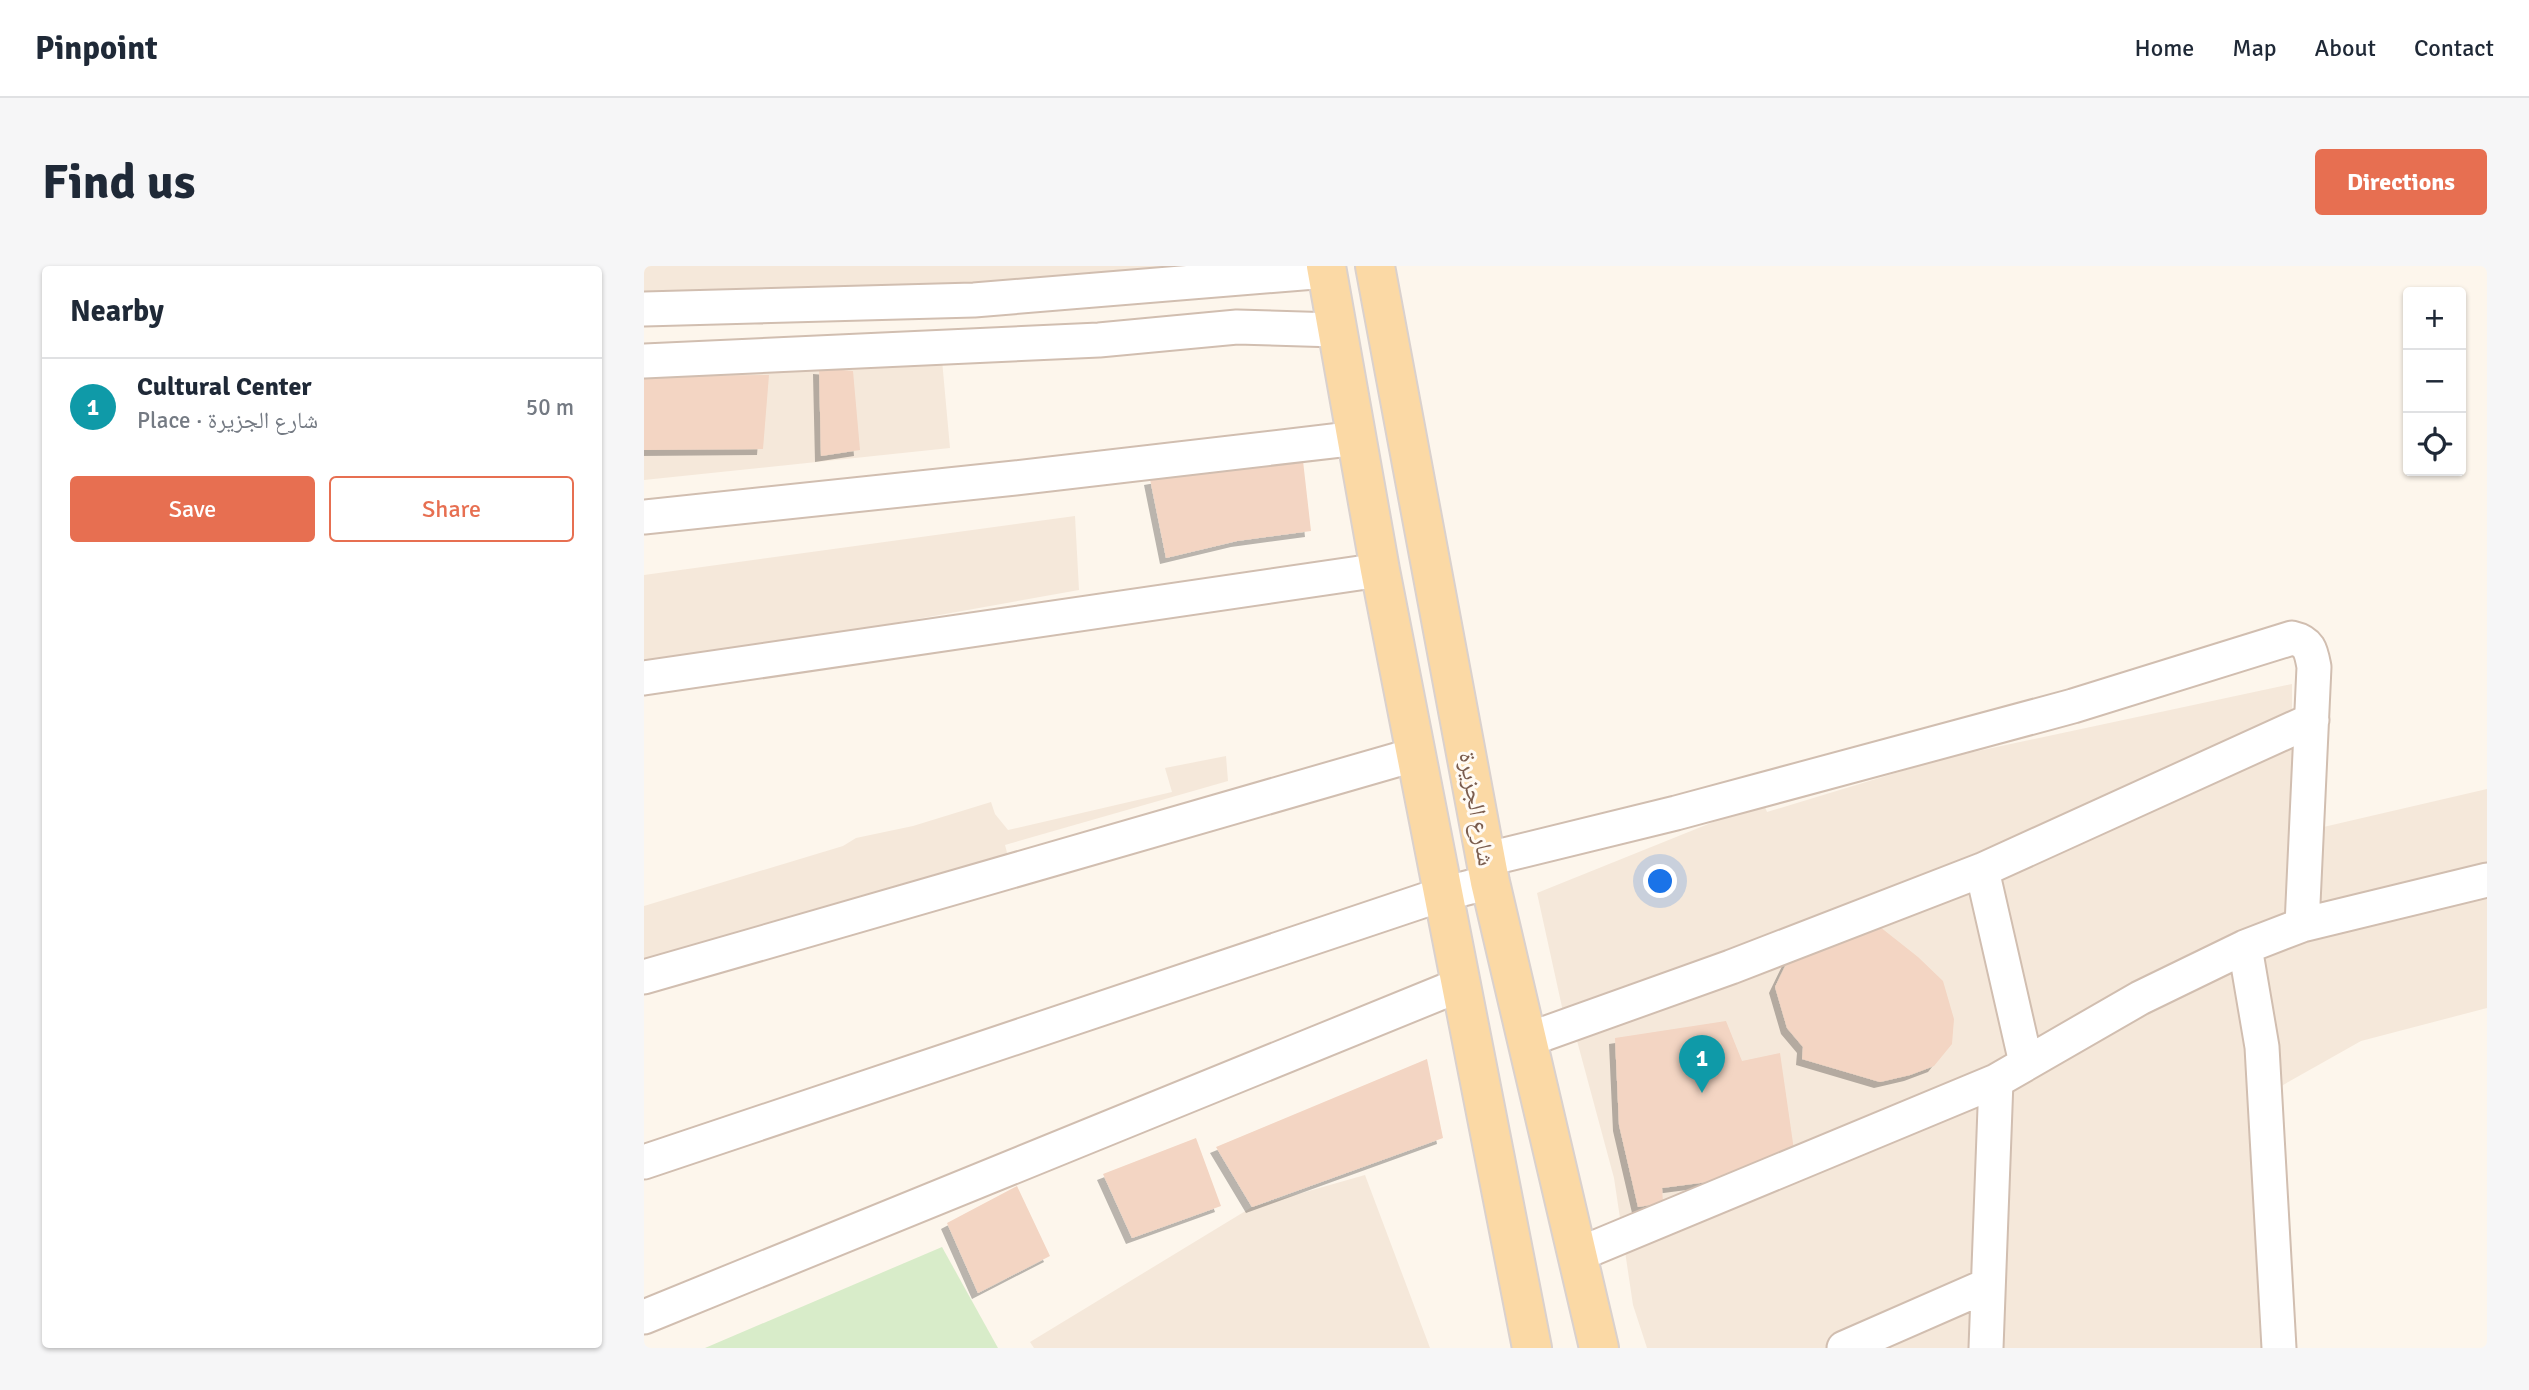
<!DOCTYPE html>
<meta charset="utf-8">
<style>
:root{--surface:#fff;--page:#f6f6f7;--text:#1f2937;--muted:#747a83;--line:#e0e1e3;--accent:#e76f51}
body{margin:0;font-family:Signika,"Noto Naskh Arabic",sans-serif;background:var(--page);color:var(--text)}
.controls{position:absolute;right:21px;top:21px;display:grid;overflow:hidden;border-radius:7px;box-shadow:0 2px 5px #0004}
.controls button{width:63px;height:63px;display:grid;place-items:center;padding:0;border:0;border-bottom:2px solid var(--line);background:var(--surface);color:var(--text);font:35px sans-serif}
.you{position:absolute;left:1017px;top:616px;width:24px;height:24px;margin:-18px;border:5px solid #fff;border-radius:50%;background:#1a73e8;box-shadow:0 0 0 10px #1a73e833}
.badge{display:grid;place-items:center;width:46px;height:46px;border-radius:50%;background:var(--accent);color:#fff;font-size:23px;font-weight:700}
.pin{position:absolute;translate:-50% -58px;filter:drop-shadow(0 2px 4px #0008)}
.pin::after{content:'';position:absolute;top:37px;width:24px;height:21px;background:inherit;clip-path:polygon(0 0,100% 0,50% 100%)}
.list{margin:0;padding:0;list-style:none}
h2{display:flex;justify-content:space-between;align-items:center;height:91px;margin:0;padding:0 28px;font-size:30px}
h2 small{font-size:23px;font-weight:400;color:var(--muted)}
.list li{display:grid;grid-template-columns:46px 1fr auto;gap:21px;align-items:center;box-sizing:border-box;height:98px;padding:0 28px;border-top:2px solid var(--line)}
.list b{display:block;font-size:26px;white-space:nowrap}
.list p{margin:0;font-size:23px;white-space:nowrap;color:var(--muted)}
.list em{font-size:23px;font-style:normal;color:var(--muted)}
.actions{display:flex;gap:14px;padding:21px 28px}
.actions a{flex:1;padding:16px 0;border:2px solid var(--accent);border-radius:7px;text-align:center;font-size:24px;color:var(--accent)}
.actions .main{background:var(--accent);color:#fff}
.icon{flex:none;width:38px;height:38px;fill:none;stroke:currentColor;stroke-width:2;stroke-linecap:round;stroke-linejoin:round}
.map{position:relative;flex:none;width:1843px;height:1082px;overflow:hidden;border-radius:7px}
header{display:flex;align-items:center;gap:42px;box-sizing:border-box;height:98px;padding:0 35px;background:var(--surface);border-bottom:2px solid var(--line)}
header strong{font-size:33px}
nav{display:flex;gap:38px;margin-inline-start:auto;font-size:24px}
.intro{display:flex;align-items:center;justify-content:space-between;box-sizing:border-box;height:168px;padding:0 42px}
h1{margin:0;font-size:49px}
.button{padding:18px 32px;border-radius:7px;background:var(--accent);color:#fff;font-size:24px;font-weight:700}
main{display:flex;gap:42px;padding:0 42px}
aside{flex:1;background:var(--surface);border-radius:7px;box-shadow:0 2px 5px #0004}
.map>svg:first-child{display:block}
</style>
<header>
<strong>Pinpoint</strong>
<nav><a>Home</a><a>Map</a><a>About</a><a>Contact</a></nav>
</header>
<div class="intro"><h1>Find us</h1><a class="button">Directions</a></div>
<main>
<aside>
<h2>Nearby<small></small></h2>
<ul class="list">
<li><span class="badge" style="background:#0f9aa8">1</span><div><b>Cultural Center</b><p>Place · شارع الجزيرة</p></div><em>50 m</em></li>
</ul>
<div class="actions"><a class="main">Save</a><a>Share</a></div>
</aside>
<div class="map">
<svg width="1843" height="1082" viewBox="0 0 1843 1082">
<defs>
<filter id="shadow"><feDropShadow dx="-6" dy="6" stdDeviation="0" flood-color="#0004"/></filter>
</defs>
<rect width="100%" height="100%" fill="#fdf6ec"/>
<path fill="#f5e8da" d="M0 0H635L0 36Z
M297 83 306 182 0 214V104Z
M431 250 435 324 0 402V309Z
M1648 418V541L1645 543V569L1843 523V742L1717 775 1623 828 1638 1082H1003L989 1039 970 912 932 771 925 773 893 627 1119 536 1123 546 1301 492Z
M582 490 584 515 361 579 366 598 0 710V640L199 580 212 572 269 560 347 536 351 548 364 564 528 526 521 502Z
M721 909 786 1082H390L386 1076 608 941Z"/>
<path fill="#d8ecc9" d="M298 981 354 1082H61Z"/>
<path fill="#f3d5c3" filter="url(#shadow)" d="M175 102 209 105 216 184 177 190Z
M125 109 119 183 0 184V110Z
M658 186 667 265 593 275 522 292 506 213Z
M1226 653 1274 691 1299 715 1310 753 1308 778 1290 800 1266 809 1236 816 1158 793 1159 781 1143 762 1131 721 1149 684Z
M1082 755 1098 795 1136 787 1151 891 1094 912 1018 922 1019 937 994 941 975 859 971 772Z
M783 793 799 872 608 941 572 881Z
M552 872 577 940 488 972 459 908Z
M373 920 406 990 334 1027 303 957Z"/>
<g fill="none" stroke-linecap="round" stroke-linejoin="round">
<g stroke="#d1beb0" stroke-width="37">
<path id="street" d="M0 43 330 34 683 5
M0 95 455 74 593 61 692 64
M0 251 371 212 714 172
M0 412 736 304
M844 593 1032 547 1429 440 1648 372C1666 376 1667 385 1670 401L1658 659
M1338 604 1382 797
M1601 681 1618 781 1635 1082
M0 711 773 488
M883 774 1087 701 1338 604 1668 454
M0 896 799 628 846 616
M933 989 1352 815
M0 1051 818 718
M1200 1082 1344 1019
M1342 1082 1352 815 1496 732 1601 681 1658 659 1843 614"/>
</g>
<g stroke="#dad1cd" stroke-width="42">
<path id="primary" d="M682 0 736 304 888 1082
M731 0 846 616 955 1082"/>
</g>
<use href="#street" stroke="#fff" stroke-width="33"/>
<use href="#primary" stroke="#fbd9a5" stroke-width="38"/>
</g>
<g text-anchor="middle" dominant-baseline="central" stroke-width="6" stroke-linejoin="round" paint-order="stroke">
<g font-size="24" fill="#7a5c4d" stroke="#fffaf3">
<text transform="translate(833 543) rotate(80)">شارع الجزيرة</text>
</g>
</g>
</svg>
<div class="controls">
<button>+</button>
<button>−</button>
<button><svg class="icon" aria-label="locate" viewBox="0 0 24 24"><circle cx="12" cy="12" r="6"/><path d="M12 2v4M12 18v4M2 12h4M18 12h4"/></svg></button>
</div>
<div class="you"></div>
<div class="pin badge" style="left:1058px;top:827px;background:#0f9aa8">1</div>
</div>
</main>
